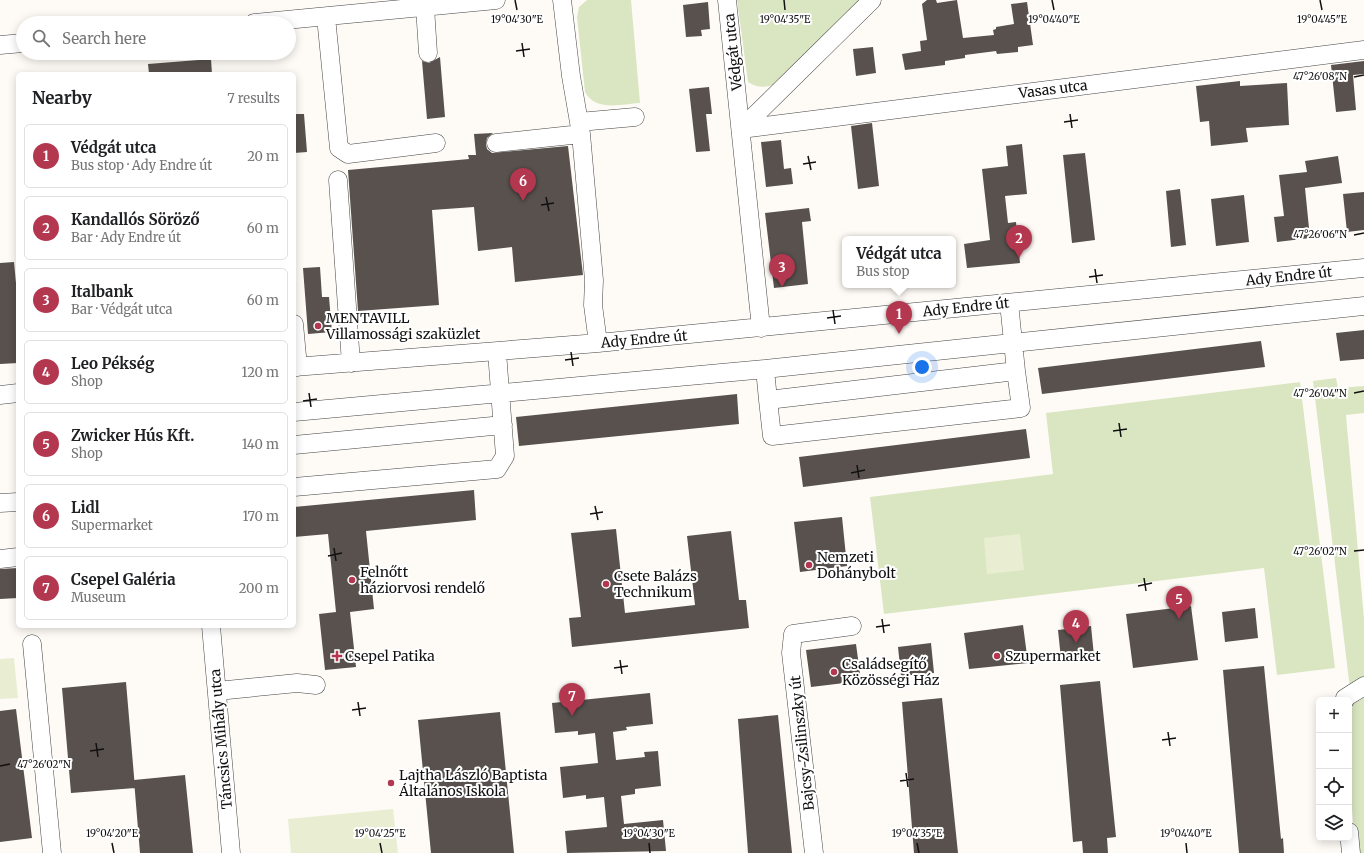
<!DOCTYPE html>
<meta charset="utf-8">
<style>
:root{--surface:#fff;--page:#f6f6f6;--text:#202124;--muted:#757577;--line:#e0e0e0;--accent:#b3374f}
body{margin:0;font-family:Merriweather,serif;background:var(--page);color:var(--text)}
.controls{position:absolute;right:12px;bottom:12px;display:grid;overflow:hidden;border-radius:6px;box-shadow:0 2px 10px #0003}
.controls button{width:36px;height:36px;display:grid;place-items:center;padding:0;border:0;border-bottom:1px solid var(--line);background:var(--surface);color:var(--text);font:20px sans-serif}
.you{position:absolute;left:922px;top:367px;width:14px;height:14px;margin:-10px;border:3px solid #fff;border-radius:50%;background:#1a73e8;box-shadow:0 0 0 6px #1a73e833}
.badge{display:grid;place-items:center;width:26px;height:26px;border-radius:50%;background:var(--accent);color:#fff;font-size:13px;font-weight:700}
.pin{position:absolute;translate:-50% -33px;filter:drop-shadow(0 1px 2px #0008)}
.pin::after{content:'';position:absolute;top:21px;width:14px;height:12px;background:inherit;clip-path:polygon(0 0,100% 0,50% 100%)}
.popup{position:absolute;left:842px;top:236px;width:114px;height:52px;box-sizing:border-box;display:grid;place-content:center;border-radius:6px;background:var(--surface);filter:drop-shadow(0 1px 3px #0005);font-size:13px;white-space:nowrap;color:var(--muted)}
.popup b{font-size:15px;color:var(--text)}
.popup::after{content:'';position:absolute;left:50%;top:100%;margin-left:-8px;border:8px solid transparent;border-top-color:var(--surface)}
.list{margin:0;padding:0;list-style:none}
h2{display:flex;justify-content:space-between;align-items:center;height:52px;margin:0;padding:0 16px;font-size:17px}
h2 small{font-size:13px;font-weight:400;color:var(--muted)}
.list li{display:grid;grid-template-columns:26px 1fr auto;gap:12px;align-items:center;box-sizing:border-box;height:64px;margin:0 8px 8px;padding:0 8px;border:1px solid var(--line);border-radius:6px}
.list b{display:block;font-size:15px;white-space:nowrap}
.list p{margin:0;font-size:13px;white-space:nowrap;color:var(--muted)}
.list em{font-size:13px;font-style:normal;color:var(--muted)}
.icon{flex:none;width:22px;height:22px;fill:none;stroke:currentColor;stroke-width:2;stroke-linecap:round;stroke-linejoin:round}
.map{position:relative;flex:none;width:1364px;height:853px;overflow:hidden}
.search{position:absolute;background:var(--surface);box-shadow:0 2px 10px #0003;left:16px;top:16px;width:280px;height:44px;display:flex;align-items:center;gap:10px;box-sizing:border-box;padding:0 14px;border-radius:22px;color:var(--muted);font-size:15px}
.panel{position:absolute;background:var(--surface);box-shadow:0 2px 10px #0003;left:16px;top:72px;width:280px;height:556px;border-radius:6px}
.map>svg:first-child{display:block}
</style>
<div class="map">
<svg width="1364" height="853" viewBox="0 0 1364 853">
<rect width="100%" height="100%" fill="#fefbf6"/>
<path fill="#dae6c2" d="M587 0H631L640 103C621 104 596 112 585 92L577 17 579 7Z
M737 0H865L776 84C765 88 758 88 748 82Z
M1336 378 1338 388 1364 386V413L1346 415 1364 619V679L1350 689 1313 381Z
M1300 382 1335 668 1277 675 1264 568 884 614 870 497 1053 474 1046 413Z
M1364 695V853H1356L1349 775V712L1352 703Z"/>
<path fill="#e9eed3" d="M1020 534 1024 570 987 574 984 538Z
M14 658 18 698 0 699V659Z
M393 809 398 853H291L288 819Z"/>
<path fill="#58514e" d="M927 0H936L937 3 957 0 963 38 994 35 993 30 996 29V27L1014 24 1011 4 1027 2 1033 45 1018 47V52L997 54 996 51 965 55V58L945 61V65L905 70 902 54 921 51 920 41 927 40 922 4Z
M708 2 710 29 701 30 702 36 686 37 683 5Z
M873 47 876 73 856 76 853 49Z
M440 57 445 117 427 119 422 61 429 63Z
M211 59 212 74H149L148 64Z
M1364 61V74L1353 75 1356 110 1336 112 1331 65Z
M1240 81V86L1287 83 1289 125 1246 128 1248 142 1211 146 1209 121 1200 122 1196 86Z
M709 87 712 114H706L710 151 696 152 689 89Z
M294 114H304L307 152 294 153Z
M872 123 879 186 858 189 851 126Z
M493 133 487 138 486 144 487 149 492 153 568 146 583 275 515 282 512 247 478 251 474 207 432 210 439 305 358 311 348 170 469 159 468 155H476L474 134Z
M781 140 784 169 791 168 793 184 766 187 761 142Z
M1022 144 1027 194 1005 196 1008 223 1016 222 1020 263 967 268 964 244 990 240 982 169 1008 166 1006 146Z
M1085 153 1095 240 1072 243 1063 155Z
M1338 156 1342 183 1305 188 1310 238 1277 242 1274 217 1284 216 1279 175 1307 172 1305 161Z
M1180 189 1186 245 1171 247 1166 191Z
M1364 192V230L1347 232 1343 194Z
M1244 195 1249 242 1216 246 1211 199Z
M809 208 811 221 802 222 808 284 774 288 765 213Z
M14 262 18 305V363L0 364V263Z
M320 267 322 297H329L332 332 308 334 303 268Z
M1364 330V359L1340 361 1336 333Z
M1261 341 1265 367 1042 394 1038 368Z
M737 394 739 424 519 446 516 417Z
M1026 429 1030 458 803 487 799 457Z
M474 490 476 520 366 531 374 609 350 612 356 667 325 670 319 614 336 612 328 534 294 537V507Z
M842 517 847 566 800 572 794 522Z
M616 529 625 613 695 605 687 536 731 531 739 600H746L749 628 572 647 569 618 581 617 571 533Z
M18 568V598L0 599V569Z
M1191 606 1198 660 1133 668 1126 614Z
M1255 608 1258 638 1225 642 1222 612Z
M1023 625 1028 663 969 669 964 633Z
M1091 626 1094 656 1061 659 1058 630Z
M931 643 934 673 901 676 898 647Z
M856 644 861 681 811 687 806 650Z
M1264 666 1281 839 1283 838 1284 853H1239L1223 670Z
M1100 681 1116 837 1107 838 1108 853H1083L1082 841 1073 842 1060 685Z
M126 682 135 788 71 793 62 688Z
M650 693 653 724 626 727 627 730 613 732 616 760 645 757 644 752 658 751 661 786 635 789V794L621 796 624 824 663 820 666 851 567 853 565 831 607 827 604 797 586 799V795L563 798 560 767 598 763 595 733 578 735V731L555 733 552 703Z
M942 698 958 853H914L902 702Z
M16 709 32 838 0 842V711Z
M500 712 514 853H431L418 720Z
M778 715 792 853H748L738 719Z
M185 775 193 853H140L134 780Z"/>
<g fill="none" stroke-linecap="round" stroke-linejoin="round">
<g stroke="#444" stroke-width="19">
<path id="minor" d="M562 0 571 76 581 134 594 280 593 305 598 343
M727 0 761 328
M425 7 428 53
M326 17 339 148 348 154 436 143
M254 23 496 0
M0 45 23 43
M579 122 635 117
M741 129 1364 50
M741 129 872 0
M496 143 581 134
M338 180 351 363
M294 324 298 367
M294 367 598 343 1364 268
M765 369 768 400 1016 371 1009 303
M0 395 18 393
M768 400 772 436 1021 408 1016 371
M294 412 765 369 1364 306
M294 445 503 425
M294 487 497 469 505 456 497 352
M0 503 18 502
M0 559 18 557
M211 626 231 853
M32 644 52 853
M217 691 297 683 316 685
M1345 700V698L1364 686
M1349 832 1351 853
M814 853 791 653 793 634 852 626"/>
</g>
<use href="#minor" stroke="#fff" stroke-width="18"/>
</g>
<path fill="none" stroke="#111" stroke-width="1.5" d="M515 0 517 10M784 0 785 10M1052 0 1054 10M1320 0 1322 10M522 43 524 57M516 51 530 49M1354 77 1364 75M1070 114 1072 128M1064 122 1078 120M808 156 811 170M803 164 816 162M546 197 549 211M541 205 554 203M1354 235 1364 233M1095 269 1097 283M1089 277 1103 275M833 310 835 324M827 318 841 316M571 352 573 366M565 360 579 358M309 393 311 407M1354 393 1364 391M303 401 317 399M1119 423 1121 437M1113 431 1127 429M857 465 859 478M851 473 865 470M595 506 598 520M590 514 603 512M334 548 336 561M1354 551 1364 550M328 556 342 553M1144 578 1146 591M1138 586 1152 583M882 619 884 633M876 627 890 625M620 660 622 674M614 668 628 666M358 702 360 716M352 710 366 708M1168 732 1170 746M1162 740 1176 738M96 743 98 757M90 751 104 749M0 766 10 764M906 773 908 787M900 781 914 779M112 843 114 853M380 843 382 853M649 843 650 853M917 843 919 853M1186 843 1187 853"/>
<g fill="#b3374f" stroke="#fff" stroke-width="1.5">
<circle cx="318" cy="326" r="4"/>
<circle cx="809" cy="565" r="4"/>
<circle cx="352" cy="580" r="4"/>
<circle cx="606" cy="584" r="4"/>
<path d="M335 650h4v4h4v4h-4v4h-4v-4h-4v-4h4z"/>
<circle cx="997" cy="656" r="4"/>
<circle cx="834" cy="672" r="4"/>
<circle cx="391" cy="783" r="4"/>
</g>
<g text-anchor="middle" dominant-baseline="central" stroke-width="4" stroke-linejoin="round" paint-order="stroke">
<g font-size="14" fill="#111" stroke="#fff">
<text transform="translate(733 52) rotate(-96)">Védgát utca</text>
<text transform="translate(1053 89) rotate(-7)">Vasas utca</text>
<text transform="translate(1289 276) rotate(-6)">Ady Endre út</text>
<text transform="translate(966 307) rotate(-6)">Ady Endre út</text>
<text transform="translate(644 339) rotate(-5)">Ady Endre út</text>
<text transform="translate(221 739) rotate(-95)">Táncsics Mihály utca</text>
<text transform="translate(802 743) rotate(-96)">Bajcsy-Zsilinszky út</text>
</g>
<g font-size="14" fill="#111" stroke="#fff" text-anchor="start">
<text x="326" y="318">MENTAVILL<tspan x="326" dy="16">Villamossági szaküzlet</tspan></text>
<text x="817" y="557">Nemzeti<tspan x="817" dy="16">Dohánybolt</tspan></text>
<text x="360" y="572">Felnőtt<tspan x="360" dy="16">háziorvosi rendelő</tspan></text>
<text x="614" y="576">Csete Balázs<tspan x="614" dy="16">Technikum</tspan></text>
<text x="345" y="656">Csepel Patika</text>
<text x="1005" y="656">Szupermarket</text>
<text x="842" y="664">Családsegítő<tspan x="842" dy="16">Közösségi Ház</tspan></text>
<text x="399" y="775">Lajtha László Baptista<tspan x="399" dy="16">Általános Iskola</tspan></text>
</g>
</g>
<g font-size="10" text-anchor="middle" fill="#111" stroke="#fff" stroke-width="4" stroke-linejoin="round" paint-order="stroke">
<text x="517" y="23">19°04'30"E</text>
<text x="785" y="23">19°04'35"E</text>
<text x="1054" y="23">19°04'40"E</text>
<text x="1322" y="23">19°04'45"E</text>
<text x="1320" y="80">47°26'08"N</text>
<text x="1320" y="238">47°26'06"N</text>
<text x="1320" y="397">47°26'04"N</text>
<text x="1320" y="555">47°26'02"N</text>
<text x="44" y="768">47°26'02"N</text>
<text x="112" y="837">19°04'20"E</text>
<text x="380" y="837">19°04'25"E</text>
<text x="649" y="837">19°04'30"E</text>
<text x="917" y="837">19°04'35"E</text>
<text x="1186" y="837">19°04'40"E</text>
</g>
</svg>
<div class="controls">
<button>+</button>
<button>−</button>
<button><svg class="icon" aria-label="locate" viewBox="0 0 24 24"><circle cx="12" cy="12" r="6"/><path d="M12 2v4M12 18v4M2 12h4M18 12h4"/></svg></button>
<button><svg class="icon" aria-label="layers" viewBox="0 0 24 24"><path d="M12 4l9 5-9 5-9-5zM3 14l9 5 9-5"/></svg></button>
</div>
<div class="you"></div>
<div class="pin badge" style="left:899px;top:334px">1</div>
<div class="popup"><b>Védgát utca</b>Bus stop</div>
<div class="pin badge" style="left:1019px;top:258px">2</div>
<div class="pin badge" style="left:782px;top:287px">3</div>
<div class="pin badge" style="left:1076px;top:643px">4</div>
<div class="pin badge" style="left:1179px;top:619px">5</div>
<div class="pin badge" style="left:523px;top:201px">6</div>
<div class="pin badge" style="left:572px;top:716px">7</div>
<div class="search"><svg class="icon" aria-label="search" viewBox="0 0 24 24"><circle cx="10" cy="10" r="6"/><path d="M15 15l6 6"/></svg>Search here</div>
<section class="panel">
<h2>Nearby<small>7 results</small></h2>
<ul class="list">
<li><span class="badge">1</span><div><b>Védgát utca</b><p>Bus stop · Ady Endre út</p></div><em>20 m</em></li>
<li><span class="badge">2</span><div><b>Kandallós Söröző</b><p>Bar · Ady Endre út</p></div><em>60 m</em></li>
<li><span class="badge">3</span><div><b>Italbank</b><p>Bar · Védgát utca</p></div><em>60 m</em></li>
<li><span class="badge">4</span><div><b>Leo Pékség</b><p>Shop</p></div><em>120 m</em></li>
<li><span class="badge">5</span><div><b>Zwicker Hús Kft.</b><p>Shop</p></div><em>140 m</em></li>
<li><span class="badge">6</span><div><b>Lidl</b><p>Supermarket</p></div><em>170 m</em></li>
<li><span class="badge">7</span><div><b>Csepel Galéria</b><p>Museum</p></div><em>200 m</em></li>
</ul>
</section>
</div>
